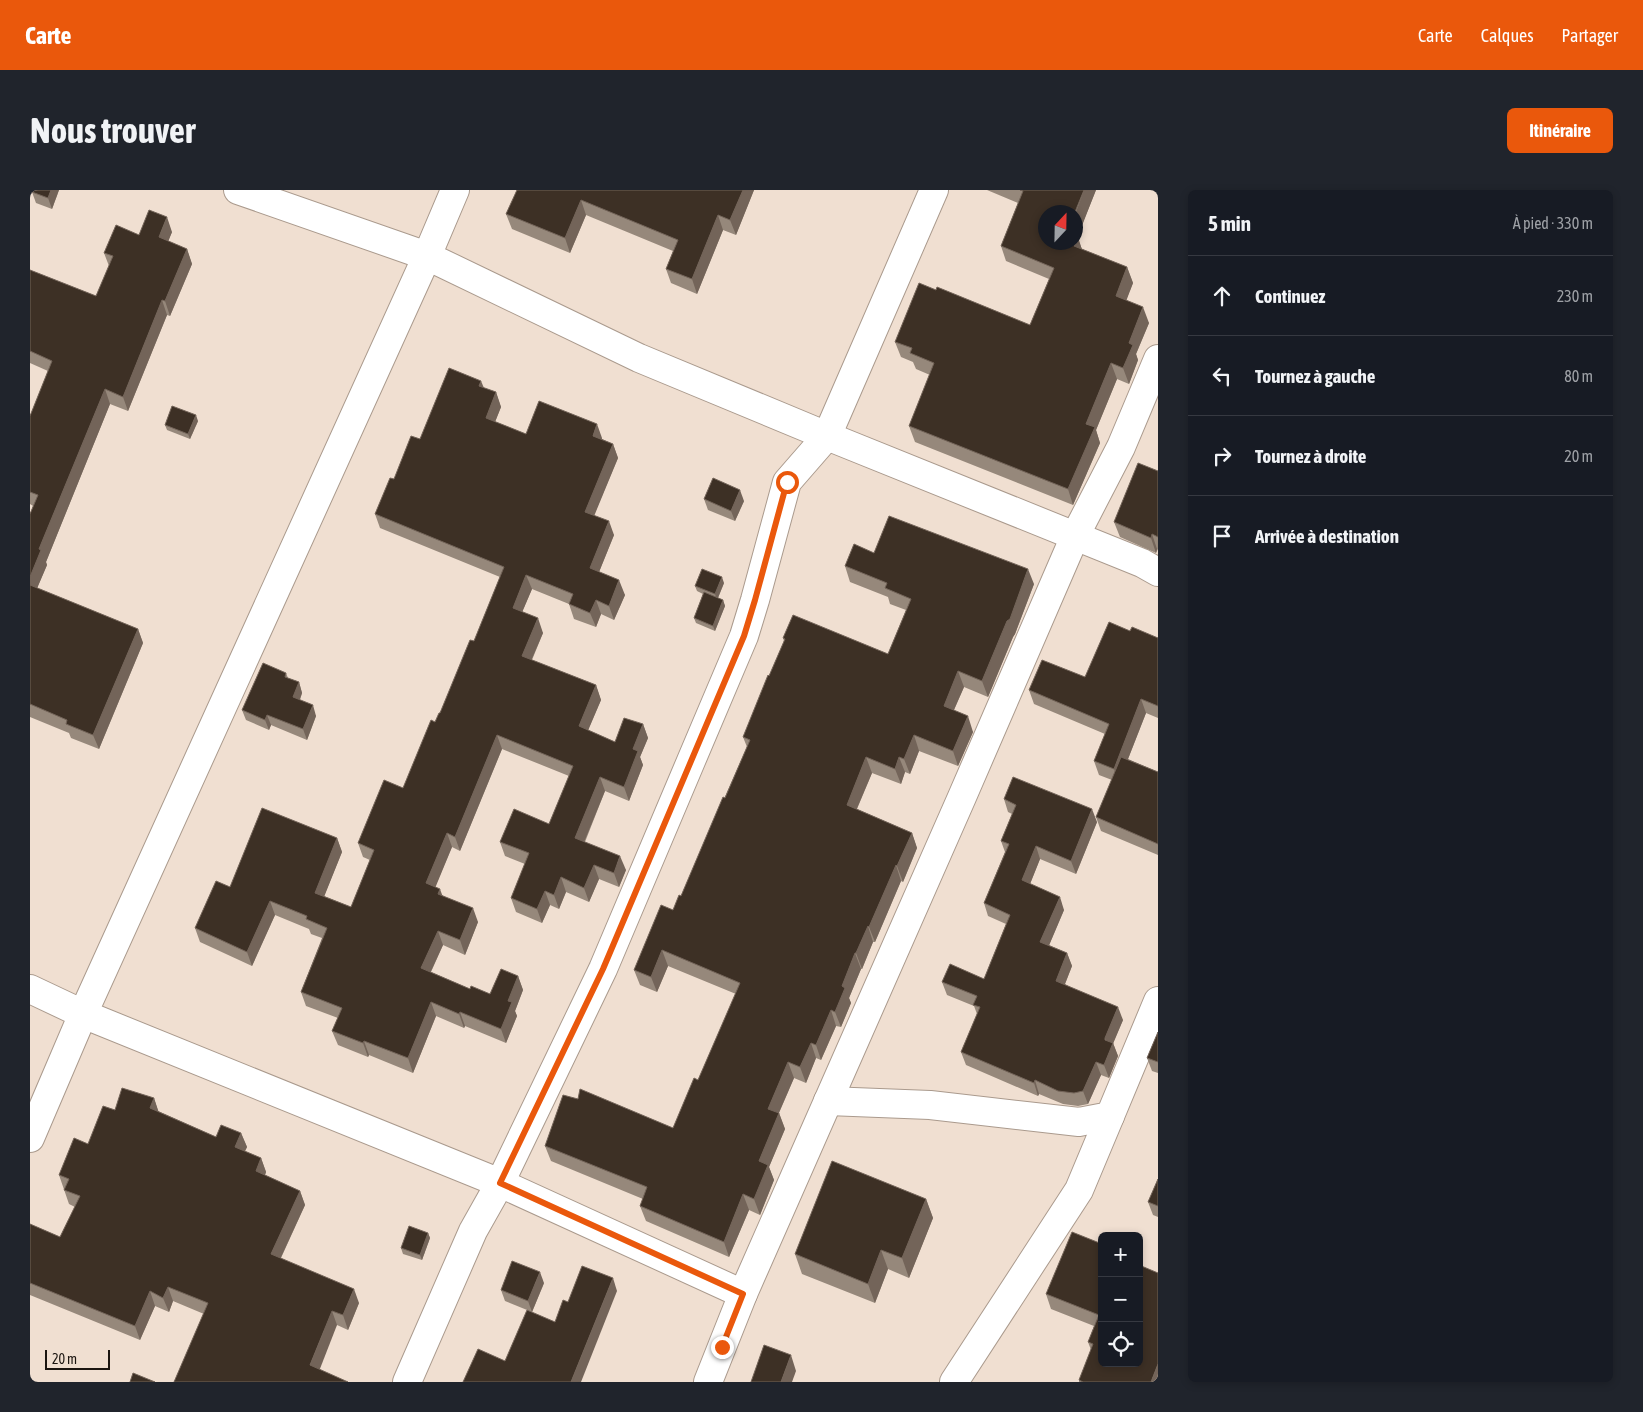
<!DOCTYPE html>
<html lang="fr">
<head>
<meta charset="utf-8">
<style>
	:root { --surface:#171b24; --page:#20242c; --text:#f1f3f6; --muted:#9ea1a6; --line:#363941; --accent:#ea580c }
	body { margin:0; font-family:"Asap Condensed",sans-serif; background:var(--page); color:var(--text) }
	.controls { position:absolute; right:15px; bottom:15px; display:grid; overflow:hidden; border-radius:8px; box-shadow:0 2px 8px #0003 }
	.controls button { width:45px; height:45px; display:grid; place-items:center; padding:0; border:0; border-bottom:1px solid var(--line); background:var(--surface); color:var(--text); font:25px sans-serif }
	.compass { position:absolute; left:1008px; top:15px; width:45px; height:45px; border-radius:50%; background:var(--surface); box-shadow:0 2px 8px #0003; rotate:22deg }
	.scale { position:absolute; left:15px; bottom:12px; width:65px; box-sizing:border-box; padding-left:5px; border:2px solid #1b1510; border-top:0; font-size:14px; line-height:18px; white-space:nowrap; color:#1b1510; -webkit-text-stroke:4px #f0dfd1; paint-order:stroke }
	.stop { position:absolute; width:15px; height:15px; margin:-11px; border:4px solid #ea580c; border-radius:50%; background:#fff }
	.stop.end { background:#ea580c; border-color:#fff; box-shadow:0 1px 5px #0008 }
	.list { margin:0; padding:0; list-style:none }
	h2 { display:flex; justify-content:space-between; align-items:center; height:65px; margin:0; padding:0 20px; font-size:21px }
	h2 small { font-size:16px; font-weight:400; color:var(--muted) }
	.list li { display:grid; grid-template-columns:32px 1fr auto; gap:15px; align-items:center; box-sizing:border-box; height:80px; padding:0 20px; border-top:1px solid var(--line) }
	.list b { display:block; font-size:19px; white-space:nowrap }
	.list em { font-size:16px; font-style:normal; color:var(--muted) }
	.icon { flex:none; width:28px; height:28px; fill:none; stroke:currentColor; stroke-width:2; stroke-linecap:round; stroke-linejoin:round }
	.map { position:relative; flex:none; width:1128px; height:1192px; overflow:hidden; border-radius:8px }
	header { display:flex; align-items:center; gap:30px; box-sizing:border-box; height:70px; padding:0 25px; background:var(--accent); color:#fff }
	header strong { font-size:24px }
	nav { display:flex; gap:28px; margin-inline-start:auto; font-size:18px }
	.intro { display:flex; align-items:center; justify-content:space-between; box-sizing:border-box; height:120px; padding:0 30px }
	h1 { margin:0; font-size:35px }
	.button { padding:12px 22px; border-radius:8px; background:var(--accent); color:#fff; font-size:18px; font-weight:700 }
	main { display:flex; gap:30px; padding:0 30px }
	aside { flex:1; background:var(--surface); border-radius:8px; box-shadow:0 2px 8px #0003 }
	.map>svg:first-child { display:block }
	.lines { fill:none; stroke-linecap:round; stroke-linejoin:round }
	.minor-casing { stroke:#aa9a8d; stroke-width:30 }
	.minor { stroke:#fff; stroke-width:28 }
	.wall { fill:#96887b }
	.shaded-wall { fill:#736459 }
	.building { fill:#3d3025; stroke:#736459 }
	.route { stroke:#ea580c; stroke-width:6 }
</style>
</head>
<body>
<header>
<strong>Carte</strong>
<nav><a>Carte</a><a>Calques</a><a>Partager</a></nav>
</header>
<div class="intro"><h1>Nous trouver</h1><a class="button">Itinéraire</a></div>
<main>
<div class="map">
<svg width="1128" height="1192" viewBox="0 0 1128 1192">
	<rect width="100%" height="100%" fill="#f0dfd1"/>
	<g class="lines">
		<g class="minor-casing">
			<g id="minor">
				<polyline points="208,0 397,66 609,168 797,246 1112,373 1128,382"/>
				<polyline points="0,799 53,824 470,993 713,1104"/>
				<polyline points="798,911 900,915 1049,932 1080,926 1128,811"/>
				<polyline points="0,948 53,824 397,66 425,0"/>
				<polyline points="377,1192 443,1041 470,993 573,779 661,571 714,446 725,410 757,292 797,246 904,0"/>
				<polyline points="678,1192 713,1104 932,607 1045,346 1091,257 1128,169"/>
				<polyline points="924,1192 1049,1000 1080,926"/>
			</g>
		</g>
		<use href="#minor" class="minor"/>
	</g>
	<g class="wall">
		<polygon points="29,0 22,19 6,13 2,2"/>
		<polygon points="487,0 724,0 706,45 693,40 667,104 641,93 636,79 643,61 556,25 540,63 482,39 476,24"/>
		<polygon points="957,0 1066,0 1047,47 1052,59 1097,77 1103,93 1096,110 1119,133 1106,164 1108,170 1099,194 1087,189 1066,240 1070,253 1043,315 885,252 879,236 900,185 886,179 883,172 871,167 865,152 1000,135 1019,89 976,71 971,56 988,13"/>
		<polygon points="142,42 138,51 157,59 162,74 140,126 137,125 98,221 80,214 16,372 17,375 7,398 108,439 113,453 69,559 41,548 39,543 0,527 0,324 3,316 0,314 0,226 18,181 0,173 0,80 66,106 79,76 74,63 109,45"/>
		<polygon points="454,198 466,202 471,217 465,232 496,244 572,248 572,249 583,254 588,268 564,325 584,345 569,382 595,405 584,430 571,424 566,437 544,429 539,414 502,399 492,422 513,443 502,470 566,495 571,510 558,540 585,552 613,534 618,548 610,567 613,575 599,611 575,601 555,652 596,680 589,697 569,689 559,712 536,702 529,719 520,715 512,733 486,722 481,708 495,674 475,666 470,652 519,634 539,586 472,559 430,661 422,657 405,697 412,705 448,732 435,765 413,755 401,782 440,799 460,804 488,786 493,800 485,821 487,826 476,853 435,836 434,838 406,826 383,883 339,865 338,867 308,855 302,841 308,828 276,816 271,802 292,748 281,744 279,739 245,725 222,776 170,752 165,738 200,697 307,648 312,662 294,706 321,717 340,670 333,667 328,653 373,598 410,523 444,451 470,387 350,338 345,324 364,289 390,249"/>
		<polygon points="168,231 160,249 137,240 135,235"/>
		<polygon points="1128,281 1128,359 1126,363 1090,347 1084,332"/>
		<polygon points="674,309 714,311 705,331 678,320"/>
		<polygon points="844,363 1004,394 985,444 983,447 958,507 934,497 924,520 943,542 928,576 889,561 880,584 875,582 871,594 842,583 827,619 882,643 887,658 873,692 871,691 845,752 843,752 832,779 831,779 819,808 821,813 811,837 806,836 791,870 786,868 776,893 764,888 749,923 755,939 739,977 744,990 730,1025 719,1020 699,1067 616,1031 610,1016 613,1009 521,971 515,956 643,938 668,890 706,804 638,776 627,802 610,795 604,780 643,720 651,706 717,557 713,547 754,451 753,448 858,464 876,420 860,414 858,407 820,392 815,376"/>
		<polygon points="694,393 688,408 693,410 695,416 685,441 666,433 664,428 673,404 667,401 665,396"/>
		<polygon points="1100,441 1128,448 1128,528 1116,523 1098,569 1128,582 1128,665 1071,641 1066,627 1082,590 1069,585 1064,571 1075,544 1004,514 999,500 1055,487"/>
		<polygon points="256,483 258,488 269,492 272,503 270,510 286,526 277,550 241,535 239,540 216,530 212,520"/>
		<polygon points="974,609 1067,632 1046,684 1010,669 1000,694 1034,720 1019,755 1037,763 1042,776 1035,794 1093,830 1083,853 1088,866 1079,888 1071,885 1058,914 1048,916 1033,914 1009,904 1008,906 936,875 931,862 947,824 944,816 917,805 912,792 954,789 976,734 958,726 954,713 975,662 971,651 982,624 978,622"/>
		<polygon points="1128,842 1128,883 1122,881 1117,868"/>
		<polygon points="124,908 128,921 186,947 211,943 217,957 215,961 231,968 236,982 235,985 270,1001 275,1015 251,1068 329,1113 318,1140 307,1135 144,1192 174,1124 143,1111 139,1122 125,1116 110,1150 0,1105 0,1034 30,1047 45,1017 39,1014 29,985 58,954 85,920"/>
		<polygon points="1128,989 1128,1027 1123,1025 1118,1012"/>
		<polygon points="896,1009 903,1028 879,1088 858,1079 845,1113 772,1084 765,1064"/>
		<polygon points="398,1043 400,1048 392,1070 373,1064 371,1058"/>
		<polygon points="1072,1054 1072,1173 1128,1192 1049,1192 1049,1190 1061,1160 1058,1152 1064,1136 1021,1119 1016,1104"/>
		<polygon points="514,1093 502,1122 475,1111 471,1100"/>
	</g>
	<g class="shaded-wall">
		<polygon points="21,0 29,0 22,19 18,8"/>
		<polygon points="713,0 724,0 706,45 700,30"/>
		<polygon points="1054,0 1066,0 1046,51 1048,47 1053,63 1044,56 1046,52 1046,22"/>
		<polygon points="551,10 556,25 540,63 535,48"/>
		<polygon points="688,25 693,40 667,104 662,89"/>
		<polygon points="137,27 142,42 134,62 129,47"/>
		<polygon points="157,59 162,74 140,126 135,111"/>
		<polygon points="1097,77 1103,93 1092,122 1086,106"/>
		<polygon points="132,110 137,125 98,221 93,207"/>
		<polygon points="1113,117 1119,133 1106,164 1108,170 1099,194 1093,178 1099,153"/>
		<polygon points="1081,173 1087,189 1066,240 1070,253 1043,315 1038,299 1056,234"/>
		<polygon points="451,191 457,205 449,196"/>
		<polygon points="75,199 80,214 16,372 17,375 3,408 0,401 0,387 9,359"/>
		<polygon points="466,202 471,217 461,242 456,228"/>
		<polygon points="166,225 168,231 160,249 158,244"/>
		<polygon points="567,234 572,248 568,260 563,246"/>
		<polygon points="583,254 588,268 560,336 555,322"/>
		<polygon points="710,300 714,311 705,331 701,321"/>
		<polygon points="579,331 584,345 565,392 560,378"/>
		<polygon points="1122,344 1127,359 1126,363 1121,348"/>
		<polygon points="998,379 1004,394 985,444 983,447 958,507 952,491"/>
		<polygon points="496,385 502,399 488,432 483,418"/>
		<polygon points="692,387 694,393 687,410 685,404"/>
		<polygon points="589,390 595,405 584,430 579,416"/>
		<polygon points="566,410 571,424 566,437 560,423"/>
		<polygon points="693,410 695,416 685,441 683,436"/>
		<polygon points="508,428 513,443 497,480 492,466"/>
		<polygon points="108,439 113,453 69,559 63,545"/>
		<polygon points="928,481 934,497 919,531 914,516"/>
		<polygon points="269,492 272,503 267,517 263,507"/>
		<polygon points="566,495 571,510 554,550 549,536"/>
		<polygon points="1111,509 1116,523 1089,592 1084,579"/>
		<polygon points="283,515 286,526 277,550 273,539"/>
		<polygon points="237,525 241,535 239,540 235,530"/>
		<polygon points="938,526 943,542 928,576 923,561"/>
		<polygon points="613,534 618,548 610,567 613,575 599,611 594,597 603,559"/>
		<polygon points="467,545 472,559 430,661 425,647"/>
		<polygon points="884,545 889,561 880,584 874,569"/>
		<polygon points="836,567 842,583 822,630 817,615"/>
		<polygon points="869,567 875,582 871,594 865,579"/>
		<polygon points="570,587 575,601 550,662 545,648"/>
		<polygon points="1062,619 1067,632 1046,684 1041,671"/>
		<polygon points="417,643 422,657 401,708 396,693"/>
		<polygon points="882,643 887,658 873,692 867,676"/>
		<polygon points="307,648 312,662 290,717 285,703"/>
		<polygon points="1006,656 1010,669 996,704 992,690"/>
		<polygon points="590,666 596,680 589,697 584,683"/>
		<polygon points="564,675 569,689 559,712 554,698"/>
		<polygon points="866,675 871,691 845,752 839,737"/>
		<polygon points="531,687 536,702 529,719 524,705"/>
		<polygon points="410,699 415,713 408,704"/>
		<polygon points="515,701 520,715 512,733 507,719"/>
		<polygon points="1030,707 1034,720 1015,765 1010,752"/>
		<polygon points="240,711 245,725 222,776 217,762"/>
		<polygon points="443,718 448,732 435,765 430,750"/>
		<polygon points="838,736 843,752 832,779 826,763"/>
		<polygon points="408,741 413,755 396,792 391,778"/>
		<polygon points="632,760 638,776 627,802 621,787"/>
		<polygon points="825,763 831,779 819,808 821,813 811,837 805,822 812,796"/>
		<polygon points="1037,763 1042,776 1031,804 1026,791"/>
		<polygon points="488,786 493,800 485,821 487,826 476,853 471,839 478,811"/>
		<polygon points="401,812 406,826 383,883 378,868"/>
		<polygon points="1088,817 1093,830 1080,861 1075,848"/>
		<polygon points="801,820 806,836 791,870 786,855"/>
		<polygon points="430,822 435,836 434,838 429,824"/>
		<polygon points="334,851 339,865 338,867 333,853"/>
		<polygon points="781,853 786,868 776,893 770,877"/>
		<polygon points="1083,853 1088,866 1079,888 1074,875"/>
		<polygon points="758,872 764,888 744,934 738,919"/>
		<polygon points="1066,872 1071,885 1058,914 1053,901"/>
		<polygon points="1005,890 1009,904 1008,906 1004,893"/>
		<polygon points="124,908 129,923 120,918"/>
		<polygon points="749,923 755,939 739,977 744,990 730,1025 724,1009 729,971"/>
		<polygon points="211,943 217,957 210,971 205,957"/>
		<polygon points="231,968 236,982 231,995 226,981"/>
		<polygon points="270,1001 275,1015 246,1078 241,1064"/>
		<polygon points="713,1004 719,1020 699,1067 694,1052"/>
		<polygon points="896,1009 903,1028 879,1088 872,1068"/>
		<polygon points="398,1043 400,1048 392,1070 390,1065"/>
		<polygon points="851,1060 858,1079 845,1113 838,1094"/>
		<polygon points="510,1082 514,1093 502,1122 498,1111"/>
		<polygon points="583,1088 587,1101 551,1192 541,1192"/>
		<polygon points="138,1097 143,1111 139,1122 133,1108"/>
		<polygon points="324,1099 329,1113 318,1140 313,1125"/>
		<polygon points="120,1101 125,1116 110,1150 105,1136"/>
		<polygon points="302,1121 307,1135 286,1189 280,1175"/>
		<polygon points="761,1165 766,1181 762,1192 751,1192"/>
		<polygon points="1128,1174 1128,1192 1121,1192"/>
	</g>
	<g class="building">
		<polygon points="3,0 21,0 18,8 2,2"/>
		<polygon points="487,0 713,0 700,30 688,25 662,89 636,79 648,50 551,10 535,48 476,24"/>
		<polygon points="990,0 1054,0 1045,22 1016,22 1016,52 1045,52 1044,56 1097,77 1086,106 1113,117 1099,153 1103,155 1093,178 1081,173 1056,234 1065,237 1038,299 879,236 904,173 880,163 882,158 865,152 889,93 906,100 907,97 1000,135 1024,78 971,56 993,1"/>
		<polygon points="119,20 137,27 129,47 157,59 135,111 132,110 93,207 75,199 9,359 11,360 0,387 0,324 8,305 0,302 0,226 22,171 0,161 0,80 66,106 83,66 74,63 86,35 109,45"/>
		<polygon points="419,178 451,191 449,196 466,202 456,228 496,244 509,211 567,234 563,246 583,254 555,322 579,331 560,378 589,390 579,416 566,410 560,423 539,414 543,404 496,385 483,418 508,428 492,466 566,495 549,536 585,552 594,528 613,534 603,559 608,561 594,597 570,587 545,648 590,666 584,683 564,675 554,698 531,687 524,705 515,701 507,719 481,708 499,663 470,652 484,619 519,634 543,576 467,545 425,647 417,643 396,693 410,699 408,704 443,718 430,750 408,741 391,778 440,799 441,796 460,804 471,779 488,786 478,811 482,812 471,839 430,822 429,824 401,812 378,868 334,851 333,853 302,841 312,818 271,802 297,738 276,729 277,726 240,711 217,762 165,738 186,691 200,697 232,618 307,648 285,703 321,717 344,660 328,653 354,590 373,598 401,530 405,532 409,523 410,523 440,450 444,451 474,377 345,324 360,288 364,289 381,246 390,249"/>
		<polygon points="142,216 166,225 158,244 135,235"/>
		<polygon points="1108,273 1128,281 1128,347 1122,344 1121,348 1084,332"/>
		<polygon points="683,288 710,300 701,321 674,309"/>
		<polygon points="859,326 998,379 980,429 977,431 952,491 928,481 914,516 938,526 923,561 884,545 874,569 869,567 865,579 836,567 817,615 882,643 867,676 866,675 839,737 838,736 826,763 825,763 812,796 815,798 805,822 801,820 786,855 781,853 770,877 758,872 738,919 749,923 729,971 738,975 724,1009 713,1004 694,1052 610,1016 617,997 515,956 533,905 548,909 550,899 643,938 664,888 668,890 710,793 632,760 621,787 604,780 631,715 643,720 649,705 651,706 693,607 695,608 720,550 713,547 738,485 739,486 755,449 753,448 763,425 858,464 881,409 855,398 857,393 815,376 824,354 844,363"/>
		<polygon points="672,379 692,387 685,404 665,396"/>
		<polygon points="0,395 108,439 63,545 36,534 37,530 0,514"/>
		<polygon points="674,402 693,410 683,436 664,428"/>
		<polygon points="1079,432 1100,441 1102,437 1128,448 1128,516 1111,509 1084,579 1064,571 1079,534 999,500 1012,470 1055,487"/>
		<polygon points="233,473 256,483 255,487 269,492 263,507 283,515 273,539 237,525 235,530 212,520"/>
		<polygon points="1091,567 1128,582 1128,654 1066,627"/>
		<polygon points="983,587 1062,619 1041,671 1006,656 992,690 1030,707 1010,752 1037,763 1026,791 1088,817 1075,848 1075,850 1083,853 1074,875 1066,872 1053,901 1044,903 1028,901 1005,890 1004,893 931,862 950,817 943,815 947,806 912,792 920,774 954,789 980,725 954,713 979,654 971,651 986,615 974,609"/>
		<polygon points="1128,842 1128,872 1117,868"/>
		<polygon points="92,898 124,908 120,918 186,947 191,935 211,943 205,957 231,968 226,981 270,1001 241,1064 324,1099 313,1125 302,1121 280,1175 318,1192 144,1192 178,1113 138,1097 133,1108 120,1101 105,1136 0,1093 0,1034 30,1047 50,1006 34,1000 39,989 29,985 44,948 58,954 73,916 85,920"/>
		<polygon points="802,971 896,1009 872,1068 851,1060 838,1094 765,1064"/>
		<polygon points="1128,989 1128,1016 1118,1012"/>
		<polygon points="379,1036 398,1043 390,1065 371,1058"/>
		<polygon points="1042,1042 1072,1054 1070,1058 1072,1059 1072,1173 1109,1173 1109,1075 1128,1083 1128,1174 1121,1192 1053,1192 1049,1190 1063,1154 1058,1152 1069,1125 1016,1104"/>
		<polygon points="482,1071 510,1082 498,1111 471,1100"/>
		<polygon points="552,1076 583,1088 541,1192 433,1192 448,1159 475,1171 497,1120 525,1132 533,1110 538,1112"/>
		<polygon points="734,1155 761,1165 751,1192 721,1192"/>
		<polygon points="103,1183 125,1192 100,1192"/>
	</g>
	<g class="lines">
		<polyline class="route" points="692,1157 713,1104 470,993 573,779 714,446 725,410 757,292"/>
	</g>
</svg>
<div class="controls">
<button>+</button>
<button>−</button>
<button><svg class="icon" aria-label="locate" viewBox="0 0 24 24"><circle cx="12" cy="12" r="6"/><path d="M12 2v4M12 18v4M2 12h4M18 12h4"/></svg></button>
</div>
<svg class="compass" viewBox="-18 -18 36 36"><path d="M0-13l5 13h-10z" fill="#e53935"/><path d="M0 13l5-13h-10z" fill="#9ea1a6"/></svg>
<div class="scale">20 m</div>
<div class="stop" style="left:757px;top:292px"></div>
<div class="stop end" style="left:692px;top:1157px"></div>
</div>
<aside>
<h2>5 min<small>À pied · 330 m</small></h2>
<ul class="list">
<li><svg class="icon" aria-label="ahead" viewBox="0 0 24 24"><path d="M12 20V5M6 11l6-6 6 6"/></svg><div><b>Continuez</b></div><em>230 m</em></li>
<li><svg class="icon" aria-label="left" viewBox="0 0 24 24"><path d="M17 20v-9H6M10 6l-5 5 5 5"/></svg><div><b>Tournez à gauche</b></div><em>80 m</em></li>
<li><svg class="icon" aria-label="right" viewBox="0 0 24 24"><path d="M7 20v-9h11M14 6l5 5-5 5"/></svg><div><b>Tournez à droite</b></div><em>20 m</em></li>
<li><svg class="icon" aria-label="arrive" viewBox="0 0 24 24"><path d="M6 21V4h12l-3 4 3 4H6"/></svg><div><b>Arrivée à destination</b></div></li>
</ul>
</aside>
</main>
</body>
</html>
